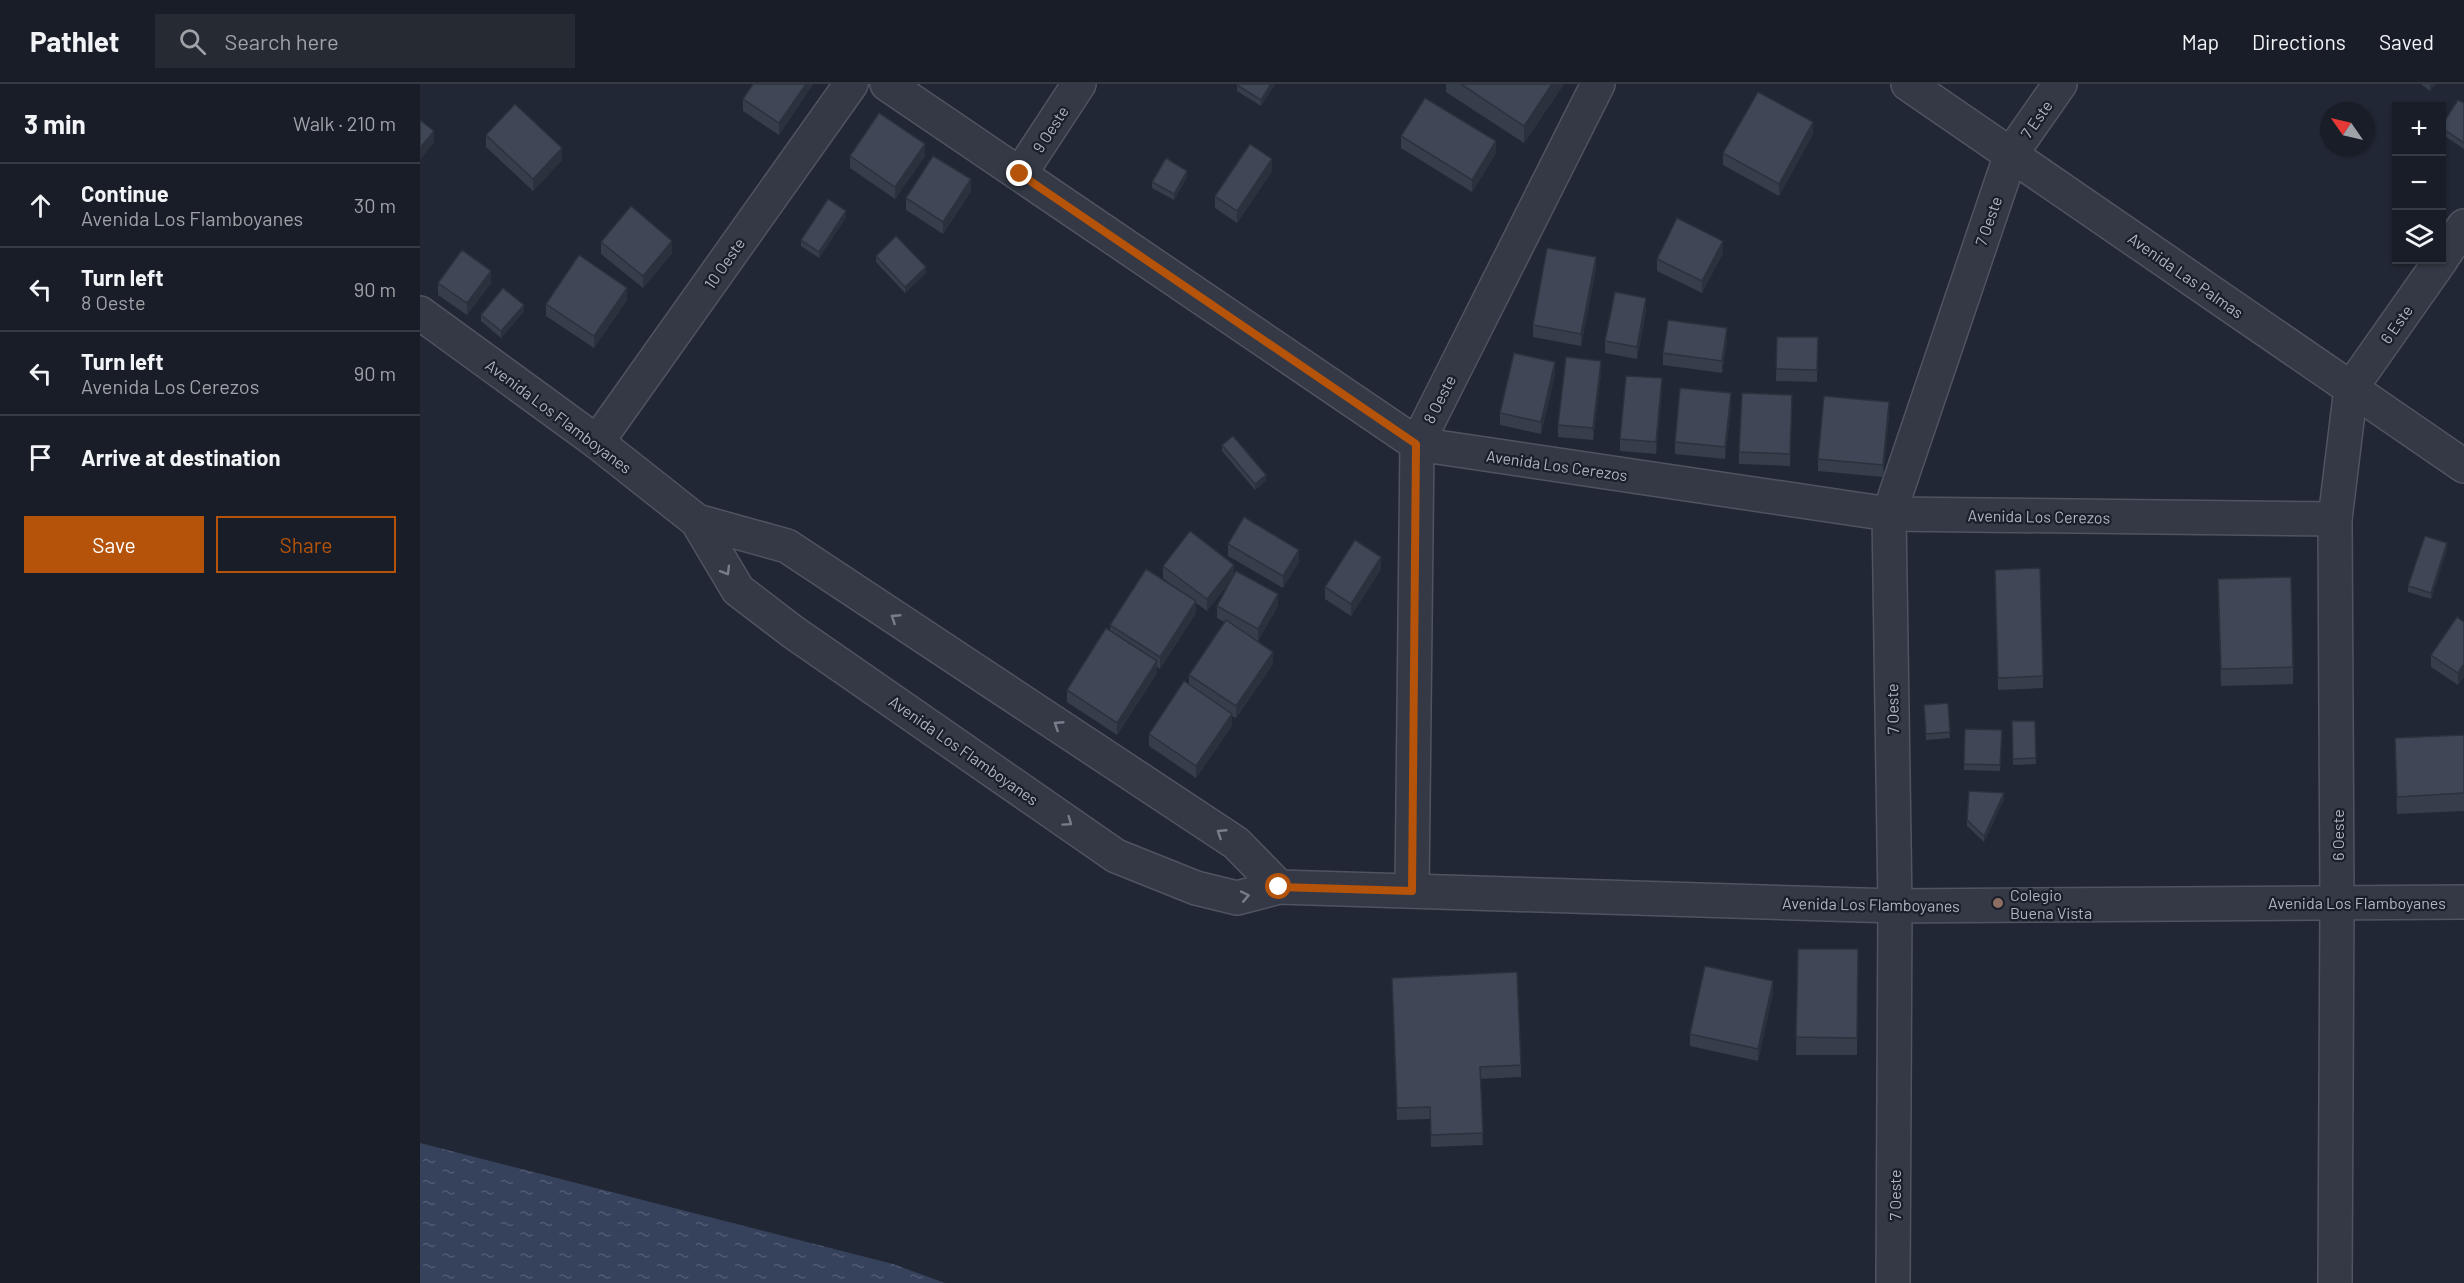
<!DOCTYPE html>
<html lang="en">
<head>
<meta charset="utf-8">
<style>
	:root { --surface:#191d27; --page:#262a33; --text:#f1f3f6; --muted:#9fa2a7; --line:#373b44; --accent:#b45309 }
	body { margin:0; font-family:Barlow,sans-serif; background:var(--page); color:var(--text) }
	.controls { position:absolute; right:18px; top:18px; display:grid; overflow:hidden; border-radius:0px; box-shadow:0 2px 4px #0004 }
	.controls button { width:54px; height:54px; display:grid; place-items:center; padding:0; border:0; border-bottom:2px solid var(--line); background:var(--surface); color:var(--text); font:30px sans-serif }
	.compass { position:absolute; left:1900px; top:18px; width:54px; height:54px; border-radius:50%; background:var(--surface); box-shadow:0 2px 4px #0004; rotate:304deg }
	.stop { position:absolute; width:18px; height:18px; margin:-14px; border:4px solid #b45309; border-radius:50%; background:#fff }
	.stop.end { background:#b45309; border-color:#fff; box-shadow:0 2px 6px #0008 }
	.list { margin:0; padding:0; list-style:none }
	h2 { display:flex; justify-content:space-between; align-items:center; height:78px; margin:0; padding:0 24px; font-size:26px }
	h2 small { font-size:20px; font-weight:400; color:var(--muted) }
	.list li { display:grid; grid-template-columns:39px 1fr auto; gap:18px; align-items:center; box-sizing:border-box; height:84px; padding:0 24px; border-top:2px solid var(--line) }
	.list b { display:block; font-size:22px; white-space:nowrap }
	.list p { margin:0; font-size:20px; white-space:nowrap; color:var(--muted) }
	.list em { font-size:20px; font-style:normal; color:var(--muted) }
	.actions { display:flex; gap:12px; padding:18px 24px }
	.actions a { flex:1; padding:14px 0; border:2px solid var(--accent); border-radius:0px; text-align:center; font-size:21px; color:var(--accent) }
	.actions .main { background:var(--accent); color:#fff }
	.icon { flex:none; width:33px; height:33px; fill:none; stroke:currentColor; stroke-width:2; stroke-linecap:round; stroke-linejoin:round }
	.map { position:relative; flex:none; width:2044px; height:1199px; overflow:hidden }
	header { display:flex; align-items:center; gap:36px; box-sizing:border-box; height:84px; padding:0 30px; background:var(--surface); border-bottom:2px solid var(--line) }
	header strong { font-size:28px }
	nav { display:flex; gap:33px; margin-inline-start:auto; font-size:21px }
	.search { width:420px; height:54px; background:var(--page); display:flex; align-items:center; gap:15px; box-sizing:border-box; padding:0 21px; border-radius:0px; color:var(--muted); font-size:22px }
	main { display:flex }
	aside { flex:1; background:var(--surface) }
	.map>svg:first-child { display:block }
	.water { fill:url(#water-ripples) }
	.lines { fill:none; stroke-linecap:round; stroke-linejoin:round }
	.minor-casing { stroke:#4f5460; stroke-width:36 }
	.minor { stroke:#343945; stroke-width:33 }
	.wall { fill:#363d4b }
	.shaded-wall { fill:#2c323d }
	.building { fill:#3f4757; stroke:#2c323d; stroke-width:1.5 }
	.oneway { stroke:#777d8a }
	.route { stroke:#b45309; stroke-width:8 }
	.education-dot { fill:#8d6e63; stroke:#1a1f2a; stroke-width:2 }
	.labels { text-anchor:middle; dominant-baseline:central; stroke-width:4.5; stroke-linejoin:round; paint-order:stroke }
	.street-label { font-size:16px; fill:#aeb4c2; stroke:#1a1f2a }
	.poi-label { font-size:16px; fill:#aeb4c2; stroke:#1a1f2a; text-anchor:start }
</style>
</head>
<body>
<header>
<strong>Pathlet</strong>
<div class="search"><svg class="icon" aria-label="search" viewBox="0 0 24 24"><circle cx="10" cy="10" r="6"/><path d="M15 15l6 6"/></svg>Search here</div>
<nav><a>Map</a><a>Directions</a><a>Saved</a></nav>
</header>
<main>
<aside>
<h2>3 min<small>Walk · 210 m</small></h2>
<ul class="list">
<li><svg class="icon" aria-label="ahead" viewBox="0 0 24 24"><path d="M12 20V5M6 11l6-6 6 6"/></svg><div><b>Continue</b><p>Avenida Los Flamboyanes</p></div><em>30 m</em></li>
<li><svg class="icon" aria-label="left" viewBox="0 0 24 24"><path d="M17 20v-9H6M10 6l-5 5 5 5"/></svg><div><b>Turn left</b><p>8 Oeste</p></div><em>90 m</em></li>
<li><svg class="icon" aria-label="left" viewBox="0 0 24 24"><path d="M17 20v-9H6M10 6l-5 5 5 5"/></svg><div><b>Turn left</b><p>Avenida Los Cerezos</p></div><em>90 m</em></li>
<li><svg class="icon" aria-label="arrive" viewBox="0 0 24 24"><path d="M6 21V4h12l-3 4 3 4H6"/></svg><div><b>Arrive at destination</b></div></li>
</ul>
<div class="actions"><a class="main">Save</a><a>Share</a></div>
</aside>
<div class="map">
<svg width="2044" height="1199" viewBox="0 0 2044 1199">
	<defs>
		<pattern id="water-ripples" width="26" height="14" patternUnits="userSpaceOnUse" patternTransform="scale(1.5)"><rect width="26" height="14" fill="#36415b"/><path d="M2 4q2-2 4 0t4 0M15 11q2-2 4 0t4 0" fill="none" stroke="#515a71"/></pattern>
	</defs>
	<rect width="100%" height="100%" fill="#212734"/>
	<polygon class="water" points="0,1059 473,1180 525,1199 0,1199"/>
	<g class="lines">
		<g class="minor-casing">
			<g id="minor">
				<polyline points="467,0 997,360 1469,430 1915,435"/>
				<polyline points="1488,0 2044,382"/>
				<polyline points="600,90 659,0"/>
				<polyline points="2022,174 2044,142"/>
				<polyline points="0,229 177,358 277,437 318,506 373,548 696,772 776,804 817,814 859,803 1475,822 2044,818"/>
				<polyline points="177,358 431,0"/>
				<polyline points="277,437 367,462 816,759 859,803"/>
				<polyline points="992,807 997,360 1178,0"/>
				<polyline points="1473,1199 1475,822 1469,430 1591,70 1640,0"/>
				<polyline points="1915,1199 1917,818 1915,435 1931,304 2021,176"/>
			</g>
		</g>
		<use href="#minor" class="minor"/>
	</g>
	<g class="wall">
		<polygon points="393,0 359,51 323,27 323,15"/>
		<polygon points="855,0 841,22 817,7 817,1"/>
		<polygon points="1026,0 1144,0 1104,59 1026,8"/>
		<polygon points="2001,0 2016,0 2010,7"/>
		<polygon points="2044,19 2044,65 2022,50 2022,41"/>
		<polygon points="1393,50 1359,112 1303,81 1303,69"/>
		<polygon points="66,51 142,76 113,107 66,63"/>
		<polygon points="981,52 1076,69 1052,108 981,64"/>
		<polygon points="430,72 505,72 475,115 430,84"/>
		<polygon points="852,87 817,139 795,124 795,112"/>
		<polygon points="767,93 754,116 732,104 732,98"/>
		<polygon points="551,107 523,150 486,126 486,114"/>
		<polygon points="426,133 399,174 381,162 381,156"/>
		<polygon points="181,158 252,169 223,204 181,170"/>
		<polygon points="1303,169 1282,209 1237,187 1237,175"/>
		<polygon points="456,172 506,189 485,209 456,178"/>
		<polygon points="1176,185 1161,262 1113,253 1113,241"/>
		<polygon points="18,199 71,199 47,231 18,211"/>
		<polygon points="207,216 174,264 126,232 126,220"/>
		<polygon points="1226,226 1217,275 1185,269 1185,257"/>
		<polygon points="104,227 81,254 61,237 61,231"/>
		<polygon points="1357,253 1398,253 1397,298 1356,297"/>
		<polygon points="1307,256 1302,289 1243,281 1243,269"/>
		<polygon points="1181,289 1173,356 1138,353 1138,341"/>
		<polygon points="1135,290 1121,350 1080,341 1080,329"/>
		<polygon points="1242,306 1236,370 1200,367 1200,355"/>
		<polygon points="1311,321 1305,375 1255,370 1255,358"/>
		<polygon points="1372,323 1370,382 1319,380 1319,368"/>
		<polygon points="1469,330 1463,393 1398,387 1398,375"/>
		<polygon points="802,361 846,397 835,406 802,367"/>
		<polygon points="808,460 879,478 863,504 808,472"/>
		<polygon points="2027,465 2011,515 1988,508 1988,502"/>
		<polygon points="743,482 814,492 858,522 838,557 853,580 816,634 812,632 812,642 776,694 729,662 729,650 769,600 769,591 804,538 797,534 797,522 812,495 787,527 776,519 776,529 740,585 737,583 737,589 697,651 647,618 647,606 690,547 690,541 759,506 743,494"/>
		<polygon points="961,485 931,532 905,515 905,503"/>
		<polygon points="1575,498 1623,592 1623,604 1578,606"/>
		<polygon points="1798,512 1873,583 1873,600 1801,602"/>
		<polygon points="2044,538 2044,592 2038,601 2011,583 2011,571"/>
		<polygon points="1528,619 1530,654 1506,656 1504,627"/>
		<polygon points="1592,637 1615,637 1616,680 1593,681"/>
		<polygon points="1545,645 1582,646 1580,687 1544,686"/>
		<polygon points="2044,651 2044,727 1977,730 1975,654"/>
		<polygon points="1584,715 1564,758 1547,742 1547,736"/>
		<polygon points="1378,865 1438,865 1437,971 1376,971"/>
		<polygon points="972,894 1101,981 1101,993 1060,995 1063,1061 1011,1063 1010,1035 977,1036"/>
		<polygon points="1353,909 1338,977 1270,962 1270,950"/>
	</g>
	<g class="shaded-wall">
		<polygon points="386,0 393,0 359,51 359,39"/>
		<polygon points="851,0 855,0 841,22 841,16"/>
		<polygon points="1132,0 1144,0 1104,59 1104,42"/>
		<polygon points="2011,0 2016,0 2010,7 2010,1"/>
		<polygon points="1393,38 1393,50 1359,112 1359,100"/>
		<polygon points="14,47 14,59 0,76 0,64"/>
		<polygon points="1076,57 1076,69 1052,108 1052,96"/>
		<polygon points="505,60 505,72 475,115 475,103"/>
		<polygon points="142,64 142,76 113,107 113,95"/>
		<polygon points="852,75 852,87 817,139 817,127"/>
		<polygon points="767,87 767,93 754,116 754,110"/>
		<polygon points="551,95 551,107 523,150 523,138"/>
		<polygon points="426,127 426,133 399,174 399,168"/>
		<polygon points="252,157 252,169 223,204 223,192"/>
		<polygon points="1303,157 1303,169 1282,209 1282,197"/>
		<polygon points="1176,173 1176,185 1161,262 1161,250"/>
		<polygon points="506,183 506,189 485,209 485,203"/>
		<polygon points="71,187 71,199 47,231 47,219"/>
		<polygon points="207,204 207,216 174,264 174,252"/>
		<polygon points="1226,214 1226,226 1217,275 1217,263"/>
		<polygon points="104,221 104,227 81,254 81,247"/>
		<polygon points="1307,244 1307,256 1302,289 1302,277"/>
		<polygon points="1181,277 1181,289 1173,356 1173,344"/>
		<polygon points="1135,278 1135,290 1121,350 1121,338"/>
		<polygon points="1242,294 1242,306 1236,370 1236,358"/>
		<polygon points="1311,309 1311,321 1305,375 1305,363"/>
		<polygon points="1469,318 1469,330 1463,393 1463,381"/>
		<polygon points="846,391 846,397 835,406 835,400"/>
		<polygon points="2027,459 2027,465 2011,515 2011,509"/>
		<polygon points="879,466 879,478 863,504 863,492"/>
		<polygon points="961,473 961,485 931,532 931,520"/>
		<polygon points="814,481 814,493 787,527 787,515"/>
		<polygon points="858,510 858,522 838,557 838,545"/>
		<polygon points="776,517 776,529 740,585 740,573"/>
		<polygon points="853,568 853,580 816,634 816,622"/>
		<polygon points="737,577 737,589 697,651 697,639"/>
		<polygon points="2044,580 2044,592 2038,601 2038,589"/>
		<polygon points="812,630 812,642 776,694 776,682"/>
		<polygon points="1584,709 1584,715 1564,758 1564,752"/>
		<polygon points="1353,897 1353,909 1338,977 1338,965"/>
	</g>
	<g class="building">
		<polygon points="333,0 386,0 359,39 323,15"/>
		<polygon points="817,0 851,0 841,16 817,1"/>
		<polygon points="1041,0 1132,0 1104,42"/>
		<polygon points="1338,8 1393,38 1359,100 1303,69"/>
		<polygon points="1005,14 1076,57 1052,96 981,52"/>
		<polygon points="2038,16 2044,19 2044,59 2022,44 2022,41"/>
		<polygon points="95,20 142,64 113,95 66,51"/>
		<polygon points="459,29 505,60 475,103 430,72"/>
		<polygon points="0,36 14,47 0,64"/>
		<polygon points="830,60 852,75 817,127 795,112"/>
		<polygon points="513,72 551,95 523,138 486,114"/>
		<polygon points="746,74 767,87 754,110 732,98"/>
		<polygon points="408,115 426,127 399,168 381,156"/>
		<polygon points="211,122 252,157 223,192 181,158"/>
		<polygon points="1257,134 1303,157 1282,197 1237,175"/>
		<polygon points="476,152 506,183 485,203 456,172"/>
		<polygon points="1127,164 1176,173 1161,250 1113,241"/>
		<polygon points="42,166 71,187 47,219 18,199"/>
		<polygon points="159,171 207,204 174,252 126,220"/>
		<polygon points="83,204 104,221 81,247 61,231"/>
		<polygon points="1195,208 1226,214 1217,263 1185,257"/>
		<polygon points="1248,236 1307,244 1302,277 1243,269"/>
		<polygon points="1357,253 1398,253 1397,286 1356,285"/>
		<polygon points="1094,269 1135,278 1121,338 1080,329"/>
		<polygon points="1146,273 1181,277 1173,344 1138,341"/>
		<polygon points="1206,292 1242,294 1236,358 1200,355"/>
		<polygon points="1260,304 1311,309 1305,363 1255,358"/>
		<polygon points="1322,309 1372,311 1370,370 1319,368"/>
		<polygon points="1404,312 1469,318 1463,381 1398,375"/>
		<polygon points="813,352 846,391 835,400 802,361"/>
		<polygon points="824,433 879,466 863,492 808,460"/>
		<polygon points="770,447 814,481 787,515 743,482"/>
		<polygon points="2005,452 2027,459 2011,509 1988,502"/>
		<polygon points="935,456 961,473 931,520 905,503"/>
		<polygon points="1620,484 1623,592 1578,594 1575,486"/>
		<polygon points="726,485 776,517 740,573 690,541"/>
		<polygon points="816,487 858,510 838,545 797,522"/>
		<polygon points="1871,493 1873,583 1801,585 1798,495"/>
		<polygon points="2037,533 2044,538 2044,580 2038,589 2011,571"/>
		<polygon points="806,536 853,568 816,622 769,591"/>
		<polygon points="686,544 737,577 697,639 647,606"/>
		<polygon points="764,597 812,630 776,682 729,650"/>
		<polygon points="1528,619 1530,648 1506,650 1504,621"/>
		<polygon points="1592,637 1615,637 1616,674 1593,675"/>
		<polygon points="1545,645 1582,646 1580,681 1544,680"/>
		<polygon points="2044,651 2044,709 1977,713 1975,654"/>
		<polygon points="1549,707 1584,709 1564,752 1547,736"/>
		<polygon points="1378,865 1438,865 1437,954 1376,953"/>
		<polygon points="1285,882 1353,897 1338,965 1270,950"/>
		<polygon points="1097,888 1101,981 1060,983 1063,1049 1011,1051 1010,1023 977,1024 972,894"/>
	</g>
	<defs><path id="oneway-chevron" d="M-2-3.5L2.5 0L-2 3.5" fill="none" stroke-width="1.6" stroke-linecap="round" stroke-linejoin="round" transform="scale(1.5)"/></defs>
	<g class="oneway">
		<use href="#oneway-chevron" transform="translate(306 487) rotate(59)"/>
		<use href="#oneway-chevron" transform="translate(475 534) rotate(-147)"/>
		<use href="#oneway-chevron" transform="translate(638 641) rotate(-147)"/>
		<use href="#oneway-chevron" transform="translate(648 738) rotate(35)"/>
		<use href="#oneway-chevron" transform="translate(801 749) rotate(-147)"/>
		<use href="#oneway-chevron" transform="translate(825 812) rotate(-12)"/>
	</g>
	<g class="lines">
		<polyline class="route" points="600,90 996,360 992,807 859,803"/>
	</g>
	<circle class="education-dot" cx="1578" cy="819" r="6"/>
	<g class="labels">
		<g class="street-label">
			<text transform="translate(1616 35) rotate(-55)">7 Este</text>
			<text transform="translate(630 45) rotate(-57)">9 Oeste</text>
			<text transform="translate(1568 137) rotate(-71)">7 Oeste</text>
			<text transform="translate(304 179) rotate(-55)">10 Oeste</text>
			<text transform="translate(1766 191) rotate(35)">Avenida Las Palmas</text>
			<text transform="translate(1976 240) rotate(-55)">6 Este</text>
			<text transform="translate(1019 315) rotate(-63)">8 Oeste</text>
			<text transform="translate(139 332) rotate(37)">Avenida Los Flamboyanes</text>
			<text transform="translate(1137 381) rotate(8)">Avenida Los Cerezos</text>
			<text transform="translate(1619 432) rotate(1)">Avenida Los Cerezos</text>
			<text transform="translate(1472 625) rotate(-91)">7 Oeste</text>
			<text transform="translate(544 666) rotate(35)">Avenida Los Flamboyanes</text>
			<text transform="translate(1917 751) rotate(-90)">6 Oeste</text>
			<text x="1937" y="818">Avenida Los Flamboyanes</text>
			<text transform="translate(1451 820) rotate(1)">Avenida Los Flamboyanes</text>
			<text transform="translate(1474 1111) rotate(-90)">7 Oeste</text>
		</g>
		<g class="poi-label">
			<text x="1590" y="810">Colegio<tspan x="1590" dy="18">Buena Vista</tspan></text>
		</g>
	</g>
</svg>
<div class="controls">
<button>+</button>
<button>−</button>
<button><svg class="icon" aria-label="layers" viewBox="0 0 24 24"><path d="M12 4l9 5-9 5-9-5zM3 14l9 5 9-5"/></svg></button>
</div>
<svg class="compass" viewBox="-18 -18 36 36"><path d="M0-13l5 13h-10z" fill="#e53935"/><path d="M0 13l5-13h-10z" fill="#9fa2a7"/></svg>
<div class="stop" style="left:859px;top:803px"></div>
<div class="stop end" style="left:600px;top:90px"></div>
</div>
</main>
</body>
</html>
